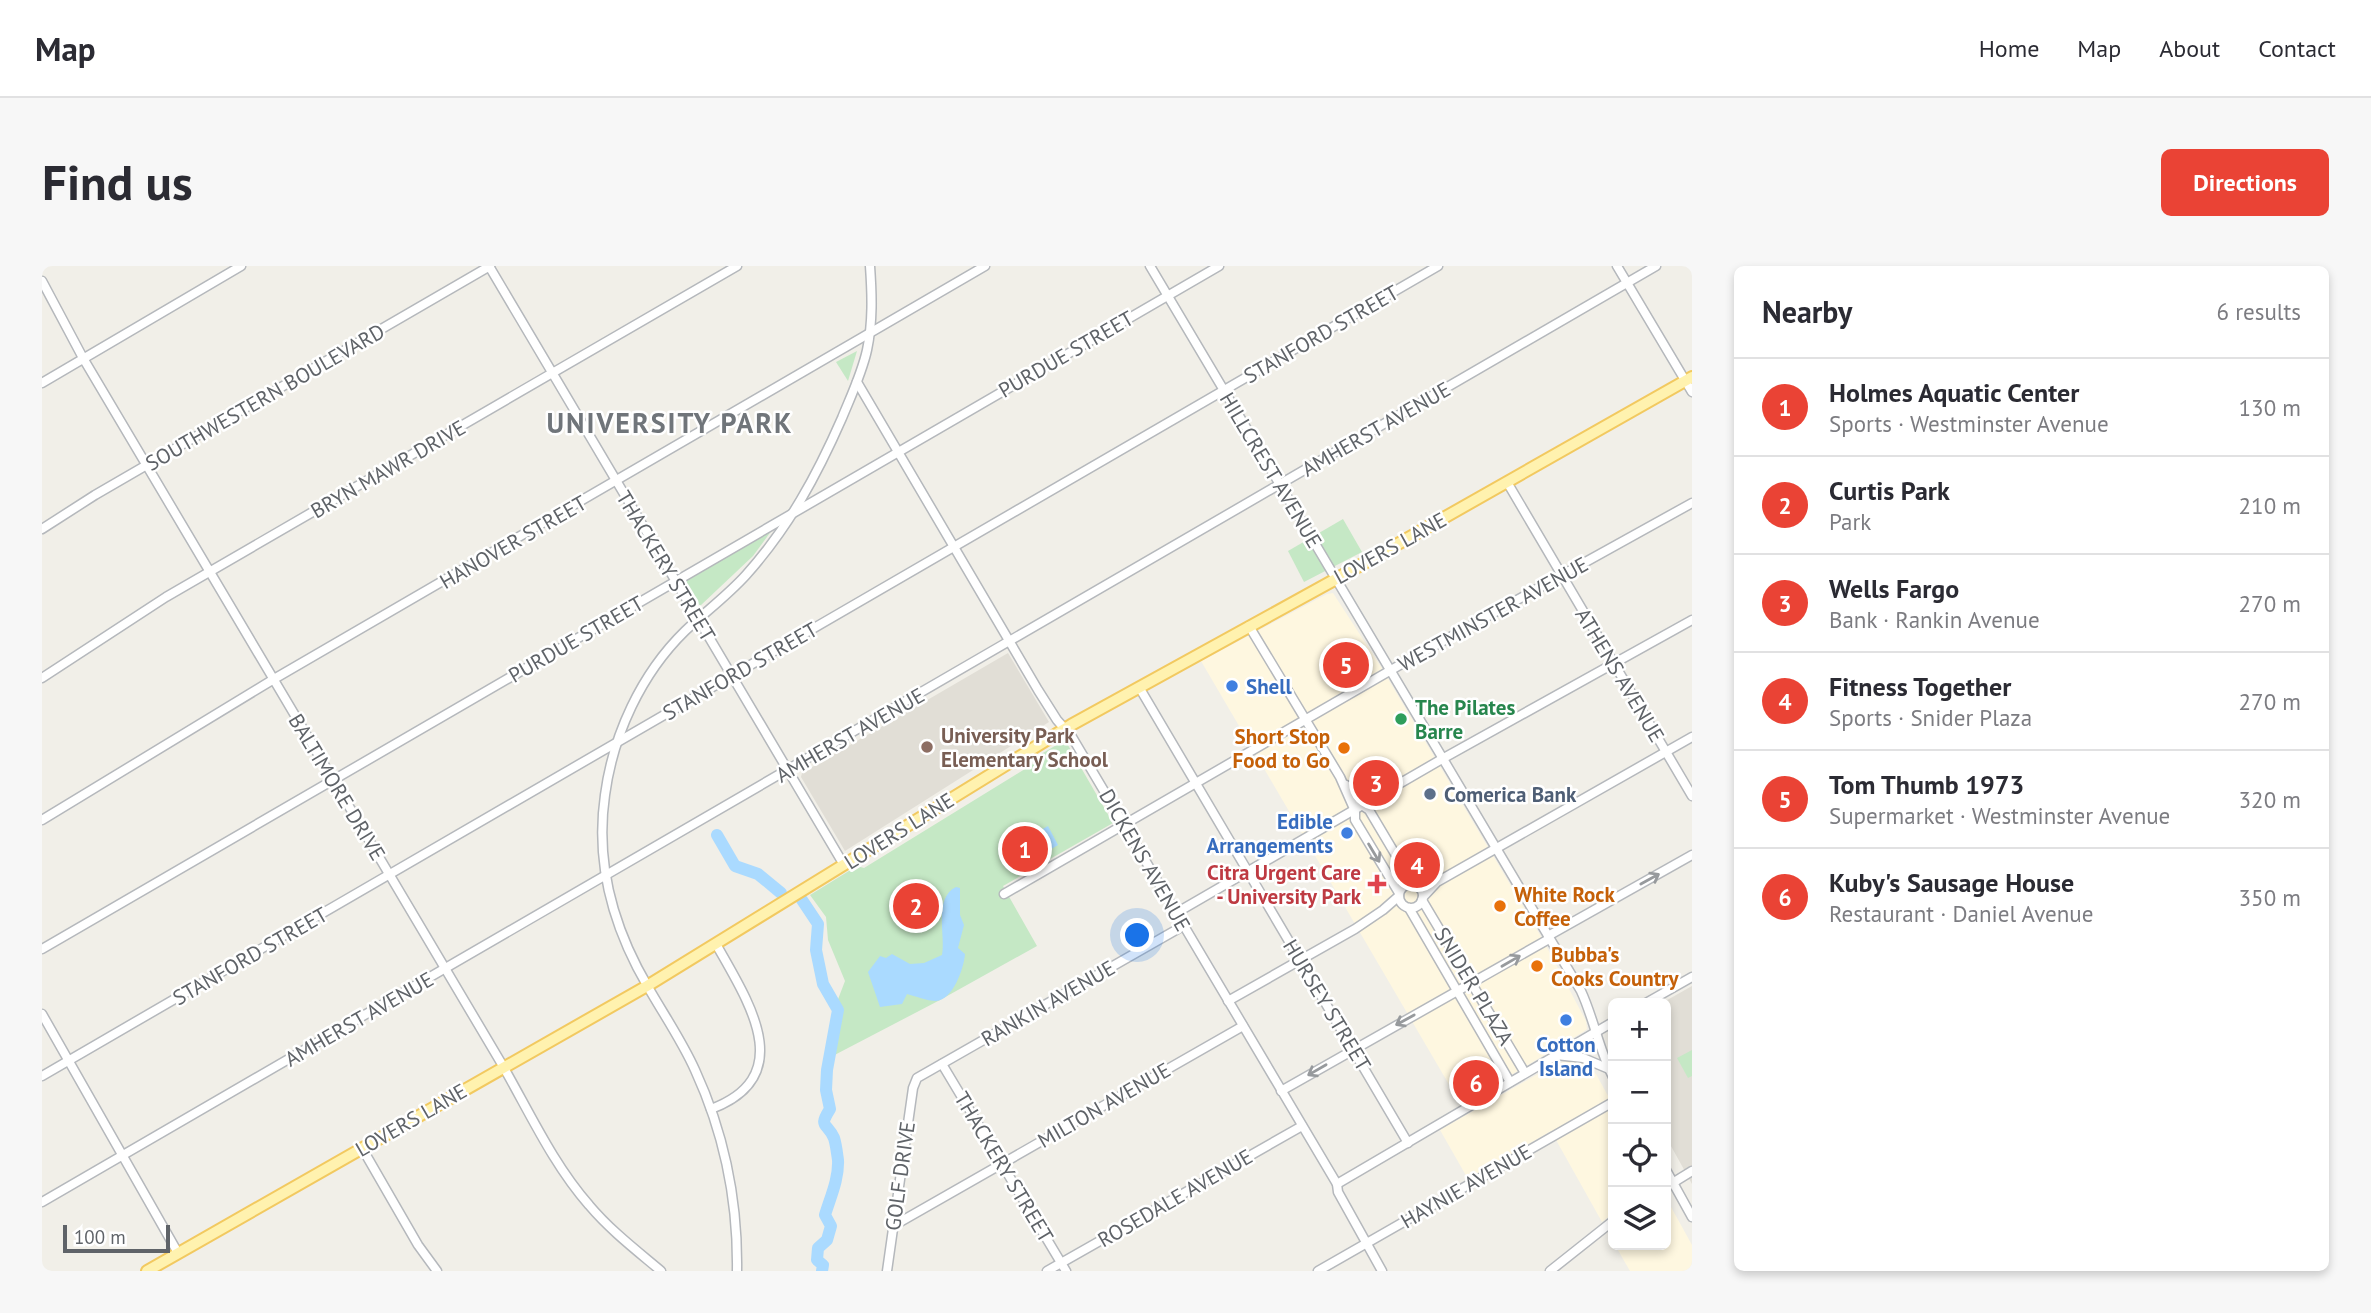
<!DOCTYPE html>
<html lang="en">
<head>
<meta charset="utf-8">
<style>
	:root { --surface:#fff; --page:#f7f7f7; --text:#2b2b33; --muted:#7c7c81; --line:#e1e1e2; --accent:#ea4335 }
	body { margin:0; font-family:"PT Sans",sans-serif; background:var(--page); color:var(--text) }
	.controls { position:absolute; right:21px; bottom:21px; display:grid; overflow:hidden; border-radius:10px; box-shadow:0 4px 10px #0003 }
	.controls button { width:63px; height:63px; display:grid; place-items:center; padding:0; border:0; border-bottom:2px solid var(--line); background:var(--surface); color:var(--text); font:35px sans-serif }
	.scale { position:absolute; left:21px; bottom:18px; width:107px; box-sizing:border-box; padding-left:7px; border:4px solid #5f6368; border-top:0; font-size:19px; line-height:24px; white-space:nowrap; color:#5f6368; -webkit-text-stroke:5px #fff; paint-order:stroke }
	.you { position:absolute; left:1096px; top:670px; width:24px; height:24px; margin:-18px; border:5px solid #fff; border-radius:50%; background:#1a73e8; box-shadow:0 0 0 10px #1a73e833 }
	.badge { display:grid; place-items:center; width:46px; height:46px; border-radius:50%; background:var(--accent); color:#fff; font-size:23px; font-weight:700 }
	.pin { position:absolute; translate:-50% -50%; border:4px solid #fff; box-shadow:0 2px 7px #0006 }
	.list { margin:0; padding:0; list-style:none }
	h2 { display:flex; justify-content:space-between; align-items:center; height:91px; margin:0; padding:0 28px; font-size:30px }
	h2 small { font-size:23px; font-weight:400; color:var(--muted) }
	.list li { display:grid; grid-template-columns:46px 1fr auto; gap:21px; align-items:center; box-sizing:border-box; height:98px; padding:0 28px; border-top:2px solid var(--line) }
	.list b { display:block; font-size:26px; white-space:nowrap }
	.list p { margin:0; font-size:23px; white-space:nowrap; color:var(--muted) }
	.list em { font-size:23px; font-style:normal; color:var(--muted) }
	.icon { flex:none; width:38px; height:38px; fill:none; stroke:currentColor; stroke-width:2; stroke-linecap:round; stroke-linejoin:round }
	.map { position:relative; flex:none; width:1650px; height:1005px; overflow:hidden; border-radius:10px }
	header { display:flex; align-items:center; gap:42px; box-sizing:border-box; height:98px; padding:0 35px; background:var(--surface); border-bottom:2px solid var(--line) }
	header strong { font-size:33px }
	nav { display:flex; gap:38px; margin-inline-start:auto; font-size:24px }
	.intro { display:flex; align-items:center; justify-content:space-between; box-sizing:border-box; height:168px; padding:0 42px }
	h1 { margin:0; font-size:49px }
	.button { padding:18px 32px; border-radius:10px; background:var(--accent); color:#fff; font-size:24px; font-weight:700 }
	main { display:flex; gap:42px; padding:0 42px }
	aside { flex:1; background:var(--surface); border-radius:10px; box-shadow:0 4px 10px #0003 }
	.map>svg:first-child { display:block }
	.commercial { fill:#fef7e0 }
	.education { fill:#e1ded6 }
	.green { fill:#c5e8c5 }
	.water { fill:#aadaff }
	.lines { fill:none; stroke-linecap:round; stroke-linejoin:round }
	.river { stroke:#aadaff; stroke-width:12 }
	.minor-casing { stroke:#b5b8bc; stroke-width:11 }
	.major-casing { stroke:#f2c960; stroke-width:14 }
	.minor { stroke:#fff; stroke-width:8 }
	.major { stroke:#fff2af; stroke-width:10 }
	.oneway { stroke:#979a9d }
	.shop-dot { fill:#3f7fe0; stroke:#fff; stroke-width:2.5 }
	.leisure-dot { fill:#2e9e5b; stroke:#fff; stroke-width:2.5 }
	.education-dot { fill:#8d6e63; stroke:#fff; stroke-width:2.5 }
	.food-dot { fill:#e8710a; stroke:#fff; stroke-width:2.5 }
	.service-dot { fill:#5c6f8a; stroke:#fff; stroke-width:2.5 }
	.health-dot { fill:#e0444e; stroke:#fff; stroke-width:2.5 }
	.labels { text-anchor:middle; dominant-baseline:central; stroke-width:5; stroke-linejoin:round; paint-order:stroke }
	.street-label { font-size:21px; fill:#5f6368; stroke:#fff }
	.shop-label { font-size:21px; font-weight:bold; fill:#366cbe; stroke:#fff; text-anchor:start }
	.leisure-label { font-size:21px; font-weight:bold; fill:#27864d; stroke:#fff; text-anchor:start }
	.education-label { font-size:21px; font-weight:bold; fill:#785e54; stroke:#fff; text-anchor:start }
	.food-label { font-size:21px; font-weight:bold; fill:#c56008; stroke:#fff; text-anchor:start }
	.service-label { font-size:21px; font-weight:bold; fill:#4e5e75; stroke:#fff; text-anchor:start }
	.health-label { font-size:21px; font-weight:bold; fill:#be3a42; stroke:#fff; text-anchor:end }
	.district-label { font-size:28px; font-weight:bold; letter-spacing:2px; fill:#70757a; stroke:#fff }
</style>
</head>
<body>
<header>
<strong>Map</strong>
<nav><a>Home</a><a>Map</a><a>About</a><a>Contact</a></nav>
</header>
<div class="intro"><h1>Find us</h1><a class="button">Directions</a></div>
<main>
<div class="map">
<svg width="1650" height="1005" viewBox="0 0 1650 1005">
	<rect width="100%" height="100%" fill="#f1efe8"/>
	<g class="commercial">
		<polygon points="1291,327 1339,401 1501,674 1544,755 1545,763 1541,766 1419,839 1159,395 1285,328"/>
		<polygon points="1527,794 1538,795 1554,808 1571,839 1571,947 1560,956 1509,865 1426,913 1398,864 1510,800"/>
		<polygon points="1624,932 1650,979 1650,1005 1588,1005 1573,979 1624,979"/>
	</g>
	<g class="education">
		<polygon points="966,387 1007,456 803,585 759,511 760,507"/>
		<polygon points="1650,720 1650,918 1624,871 1624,737 1620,737"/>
	</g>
	<g class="green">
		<polygon points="815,85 806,115 794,96"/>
		<polygon points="1301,253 1320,286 1262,316 1246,285"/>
		<polygon points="730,264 711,290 658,340 641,314"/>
		<polygon points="1023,474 1071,557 961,620 995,680 898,734 783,794 790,749 803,715 786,674 784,651 768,629 815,600 822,602 996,495 994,491"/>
		<polygon points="1650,784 1650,810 1646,812 1635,792"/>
	</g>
	<g class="water">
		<polygon points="1006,560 1016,579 1006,585 1003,581 966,602 958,587"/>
		<path d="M914,621L918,622V649L922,659L916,682L923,688C922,702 911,734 894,735C885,735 873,730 865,728L860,738L838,741L826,706L838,690L844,692L850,688L868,698L882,697L900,689C904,670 891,632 914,621Z"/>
	</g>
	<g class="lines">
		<g class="river">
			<polyline points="675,569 693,600 716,608 739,627"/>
			<path d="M760,634L776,658L774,684L781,718L796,744L785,804L784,824L788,843C776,862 785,856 792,872C794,878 795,887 796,894C797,913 788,932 783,949L789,960L785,974L776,982L775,994L781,999L780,1005"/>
		</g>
		<g class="minor-casing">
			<g id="minor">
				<polyline points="447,0 802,599"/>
				<path d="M1108,0L1539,725C1552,753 1557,784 1571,811"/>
				<polyline points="1575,0 1650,126"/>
				<path d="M0,15L41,92L458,795C486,843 510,897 547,939C568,964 594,984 619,1005"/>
				<polyline points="815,116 996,424 1015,454 1030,471 1295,918 1296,926 1340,1005"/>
				<polyline points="0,117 199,0"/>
				<polyline points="1465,216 1650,530"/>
				<polyline points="0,263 53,229 448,0"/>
				<polyline points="1207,360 1298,511 1313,545 1313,554 1357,627"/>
				<polyline points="0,412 124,331 695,0"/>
				<polyline points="1097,421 1366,877"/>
				<polyline points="1304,519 1321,540 1327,544 1371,618"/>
				<polyline points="0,554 232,413 943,0"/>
				<circle cx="1369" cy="630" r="12"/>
				<polyline points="962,628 1356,400 1650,237"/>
				<polyline points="1381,631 1395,616 1650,471"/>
				<polyline points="1380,634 1483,807"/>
				<polyline points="1367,642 1468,816"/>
				<polyline points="1134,647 1400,493 1650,354"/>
				<polyline points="1506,670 1650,589"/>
				<polyline points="0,683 1177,0"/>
				<polyline points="1186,735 1313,663 1341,644 1357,630"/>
				<polyline points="1604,737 1650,711"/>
				<polyline points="0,748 136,987"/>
				<polyline points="1514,789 1541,792 1567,803"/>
				<polyline points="900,798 1024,1005"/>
				<polyline points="0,810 1396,0"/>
				<polyline points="1239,825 1507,673"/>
				<path d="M669,843C757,810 706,735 674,678"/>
				<polyline points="320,882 376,979 395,1005"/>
				<polyline points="1624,904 1650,951"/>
				<polyline points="1295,918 1571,756"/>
				<polyline points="1624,921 1650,905"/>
				<polyline points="0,936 1614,0"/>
				<polyline points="851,960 1201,760"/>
				<path d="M695,1005C696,936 682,867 653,804C640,775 622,749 606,721C572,663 553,597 563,529C571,469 599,408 643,365C663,346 685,330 704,309C747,261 775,209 800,152C809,130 820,107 825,84C831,56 830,28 828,0"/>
				<polyline points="845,1005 871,822 875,812 1141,660"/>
				<polyline points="1005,1005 1260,860"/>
				<polyline points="1276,1005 1571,836"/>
				<polyline points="1508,1005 1571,955"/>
			</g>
		</g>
		<g class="major-casing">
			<polyline id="major" points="105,1005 605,720 1029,459 1294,313 1650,111"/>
		</g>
		<use href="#minor" class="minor"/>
		<use href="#major" class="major"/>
	</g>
	<defs><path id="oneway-shaft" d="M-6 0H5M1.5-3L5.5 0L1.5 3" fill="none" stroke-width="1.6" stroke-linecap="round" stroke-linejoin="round" transform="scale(1.75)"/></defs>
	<g class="oneway">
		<use href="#oneway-shaft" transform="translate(1332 587) rotate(59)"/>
		<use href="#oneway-shaft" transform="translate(1608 613) rotate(-29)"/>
		<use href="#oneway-shaft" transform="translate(1469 695) rotate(-30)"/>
		<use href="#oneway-shaft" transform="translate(1363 754) rotate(151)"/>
		<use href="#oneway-shaft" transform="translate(1275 804) rotate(150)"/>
	</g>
	<g class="shop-dot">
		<circle cx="1190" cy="420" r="7"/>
		<circle cx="1305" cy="567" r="7"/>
		<circle cx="1524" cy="754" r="7"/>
	</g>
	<circle class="leisure-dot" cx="1359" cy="453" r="7"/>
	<circle class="education-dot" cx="885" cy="481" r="7"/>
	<g class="food-dot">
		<circle cx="1302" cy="482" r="7"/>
		<circle cx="1458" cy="640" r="7"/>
		<circle cx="1495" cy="700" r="7"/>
	</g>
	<circle class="service-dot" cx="1388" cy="528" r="7"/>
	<path class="health-dot" d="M1331.5 607.5h7v7h7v7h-7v7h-7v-7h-7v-7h7z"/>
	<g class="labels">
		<g class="street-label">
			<text transform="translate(1279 68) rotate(-30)">STANFORD STREET</text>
			<text transform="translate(1024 88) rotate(-30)">PURDUE STREET</text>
			<text transform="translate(223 131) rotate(-30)">SOUTHWESTERN BOULEVARD</text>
			<text transform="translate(1334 163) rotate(-30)">AMHERST AVENUE</text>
			<text transform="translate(346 203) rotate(-30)">BRYN MAWR DRIVE</text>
			<text transform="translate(1229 204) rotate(59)">HILLCREST AVENUE</text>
			<text transform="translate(471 276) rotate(-30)">HANOVER STREET</text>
			<text transform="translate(1348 282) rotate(-29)">LOVERS LANE</text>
			<text transform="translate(624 300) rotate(59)">THACKERY STREET</text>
			<text transform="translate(1451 348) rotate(-29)">WESTMINSTER AVENUE</text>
			<text transform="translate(534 373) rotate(-30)">PURDUE STREET</text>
			<text transform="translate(698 405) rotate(-30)">STANFORD STREET</text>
			<text transform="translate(1578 409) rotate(59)">ATHENS AVENUE</text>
			<text transform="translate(808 469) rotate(-30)">AMHERST AVENUE</text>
			<text transform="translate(295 521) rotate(59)">BALTIMORE DRIVE</text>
			<text transform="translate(857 565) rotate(-32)">LOVERS LANE</text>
			<text transform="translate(1103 594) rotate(60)">DICKENS AVENUE</text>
			<text transform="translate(208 690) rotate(-30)">STANFORD STREET</text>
			<text transform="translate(1432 720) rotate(59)">SNIDER PLAZA</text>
			<text transform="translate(1006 737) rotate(-30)">RANKIN AVENUE</text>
			<text transform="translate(1285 739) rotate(59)">HURSEY STREET</text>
			<text transform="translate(317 753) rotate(-30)">AMHERST AVENUE</text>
			<text transform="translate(1062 839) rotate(-30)">MILTON AVENUE</text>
			<text transform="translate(369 854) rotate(-30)">LOVERS LANE</text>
			<text transform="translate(962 901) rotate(59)">THACKERY STREET</text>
			<text transform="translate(858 910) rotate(-82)">GOLF DRIVE</text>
			<text transform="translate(1424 920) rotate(-30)">HAYNIE AVENUE</text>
			<text transform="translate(1133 932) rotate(-30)">ROSEDALE AVENUE</text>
		</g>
		<g class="shop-label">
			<text x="1204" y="420">Shell</text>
			<text x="1291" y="555" text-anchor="end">Edible<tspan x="1291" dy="24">Arrangements</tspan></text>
			<text x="1524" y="778" text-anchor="middle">Cotton<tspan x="1524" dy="24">Island</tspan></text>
		</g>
		<g class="leisure-label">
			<text x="1373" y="441">The Pilates<tspan x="1373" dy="24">Barre</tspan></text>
		</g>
		<g class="education-label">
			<text x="899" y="469">University Park<tspan x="899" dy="24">Elementary School</tspan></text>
		</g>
		<g class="food-label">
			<text x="1288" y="470" text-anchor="end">Short Stop<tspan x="1288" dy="24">Food to Go</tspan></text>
			<text x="1472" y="628">White Rock<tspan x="1472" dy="24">Coffee</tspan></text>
			<text x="1509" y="688">Bubba's<tspan x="1509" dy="24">Cooks Country</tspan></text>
		</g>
		<g class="service-label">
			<text x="1402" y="528">Comerica Bank</text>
		</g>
		<g class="health-label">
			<text x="1319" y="606">Citra Urgent Care<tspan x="1319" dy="24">- University Park</tspan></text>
		</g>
		<g class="district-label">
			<text x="628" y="156">UNIVERSITY PARK</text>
		</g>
	</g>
</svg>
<div class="controls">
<button>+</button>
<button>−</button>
<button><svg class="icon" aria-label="locate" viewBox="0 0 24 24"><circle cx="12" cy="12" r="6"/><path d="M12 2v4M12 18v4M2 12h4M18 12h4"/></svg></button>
<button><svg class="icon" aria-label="layers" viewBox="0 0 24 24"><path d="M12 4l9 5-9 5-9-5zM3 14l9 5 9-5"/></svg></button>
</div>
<div class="scale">100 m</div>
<div class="you"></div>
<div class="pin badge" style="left:983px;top:583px">1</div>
<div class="pin badge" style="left:874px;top:640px">2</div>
<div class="pin badge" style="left:1334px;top:517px">3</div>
<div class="pin badge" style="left:1375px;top:599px">4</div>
<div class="pin badge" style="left:1304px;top:399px">5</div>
<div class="pin badge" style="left:1434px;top:817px">6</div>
</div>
<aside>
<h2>Nearby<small>6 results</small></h2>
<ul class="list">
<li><span class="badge">1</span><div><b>Holmes Aquatic Center</b><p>Sports · Westminster Avenue</p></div><em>130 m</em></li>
<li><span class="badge">2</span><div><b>Curtis Park</b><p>Park</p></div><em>210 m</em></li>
<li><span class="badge">3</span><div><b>Wells Fargo</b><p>Bank · Rankin Avenue</p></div><em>270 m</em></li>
<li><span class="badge">4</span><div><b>Fitness Together</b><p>Sports · Snider Plaza</p></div><em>270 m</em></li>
<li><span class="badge">5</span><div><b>Tom Thumb 1973</b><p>Supermarket · Westminster Avenue</p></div><em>320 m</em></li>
<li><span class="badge">6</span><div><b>Kuby's Sausage House</b><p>Restaurant · Daniel Avenue</p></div><em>350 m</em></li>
</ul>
</aside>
</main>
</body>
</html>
